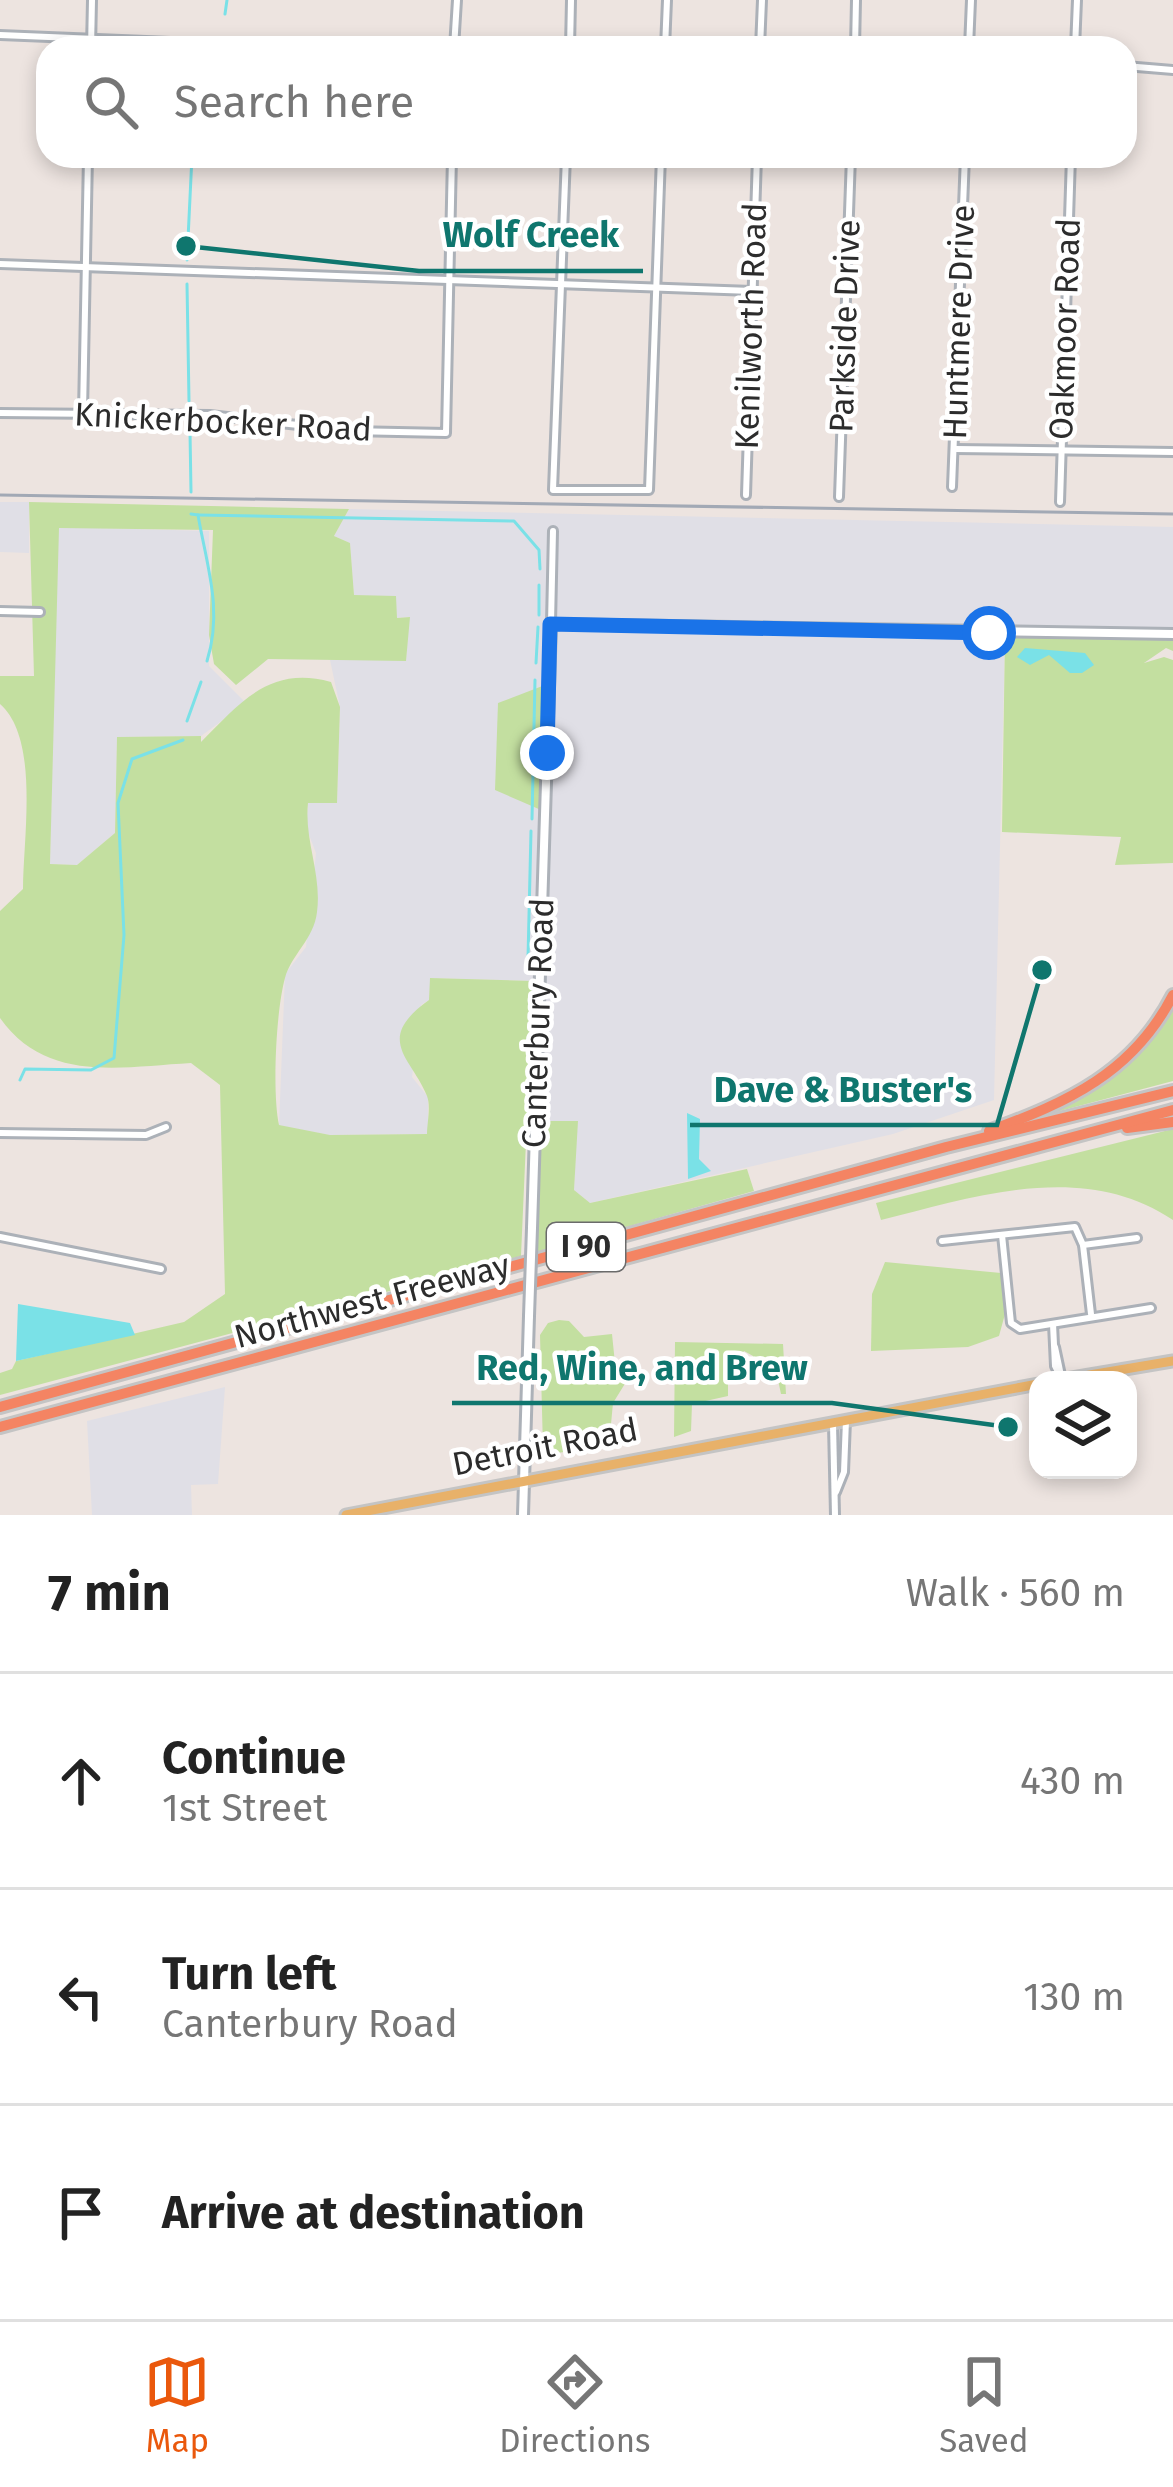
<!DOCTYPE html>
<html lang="en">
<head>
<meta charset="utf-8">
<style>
	:root { --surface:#fff; --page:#f2f2f2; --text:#222; --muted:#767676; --line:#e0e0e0; --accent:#ea580c }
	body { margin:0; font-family:"Fira Sans",sans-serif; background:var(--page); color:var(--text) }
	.controls { position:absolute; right:36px; bottom:36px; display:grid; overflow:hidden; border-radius:24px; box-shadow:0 6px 18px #0003 }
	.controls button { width:108px; height:108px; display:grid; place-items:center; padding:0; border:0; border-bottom:3px solid var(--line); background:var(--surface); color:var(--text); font:60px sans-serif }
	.stop { position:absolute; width:36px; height:36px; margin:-27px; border:9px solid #1a73e8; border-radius:50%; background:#fff }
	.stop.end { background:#1a73e8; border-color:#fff; box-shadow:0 3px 12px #0008 }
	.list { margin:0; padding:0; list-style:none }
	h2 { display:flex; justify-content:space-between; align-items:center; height:156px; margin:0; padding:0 48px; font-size:51px }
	h2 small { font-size:39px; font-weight:400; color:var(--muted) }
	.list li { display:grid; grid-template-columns:78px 1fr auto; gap:36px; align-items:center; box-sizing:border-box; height:216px; padding:0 48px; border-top:3px solid var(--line) }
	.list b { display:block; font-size:45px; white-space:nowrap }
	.list p { margin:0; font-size:39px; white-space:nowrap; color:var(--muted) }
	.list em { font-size:39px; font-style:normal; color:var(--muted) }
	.icon { flex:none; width:66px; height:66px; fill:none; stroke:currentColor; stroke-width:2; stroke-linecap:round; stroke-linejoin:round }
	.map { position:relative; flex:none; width:1173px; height:1515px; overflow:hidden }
	.search { position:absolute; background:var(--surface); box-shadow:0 6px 18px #0003; left:36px; right:36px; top:36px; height:132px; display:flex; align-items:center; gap:30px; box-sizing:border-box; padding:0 42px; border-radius:36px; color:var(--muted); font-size:45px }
	.sheet { height:804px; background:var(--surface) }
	nav { display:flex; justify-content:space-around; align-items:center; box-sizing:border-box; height:168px; border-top:3px solid var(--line); background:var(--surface); font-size:33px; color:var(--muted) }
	nav a { display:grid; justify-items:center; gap:6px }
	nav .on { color:var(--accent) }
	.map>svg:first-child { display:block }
	.industrial { fill:#e0dfe6 }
	.green { fill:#c3dfa0 }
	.water { fill:#7ae1e7 }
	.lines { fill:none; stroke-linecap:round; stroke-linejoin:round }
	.stream { stroke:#7ae1e7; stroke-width:3 }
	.street-casing { stroke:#acb1b8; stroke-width:12 }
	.secondary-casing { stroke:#acb1b8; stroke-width:14 }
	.primary-casing { stroke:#c4c4c4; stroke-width:15 }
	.highway-casing { stroke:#c4c4c4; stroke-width:16 }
	.street { stroke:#fff; stroke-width:6 }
	.secondary { stroke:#fff; stroke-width:8 }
	.primary { stroke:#e8b169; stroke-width:9 }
	.highway { stroke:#f48463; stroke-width:10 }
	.rail { stroke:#a2a9b5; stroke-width:3 }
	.secondary-bridge-casing { stroke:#acb1b8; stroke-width:14; stroke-linecap:butt }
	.secondary-bridge { stroke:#fff; stroke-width:8 }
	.route { stroke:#1a73e8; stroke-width:15 }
	.labels { text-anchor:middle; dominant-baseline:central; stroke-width:9; stroke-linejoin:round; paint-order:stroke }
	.shield { fill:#fff; stroke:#6b6b6b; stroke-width:3 }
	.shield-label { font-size:30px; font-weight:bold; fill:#2c2c2c }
	.street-label { font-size:33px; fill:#2c2c2c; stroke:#fff }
	.leader { fill:none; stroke:#0f766e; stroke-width:4.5 }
	.callout-dot { fill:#0f766e; stroke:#fff; stroke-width:4.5 }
	.callout-label { font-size:36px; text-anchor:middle; font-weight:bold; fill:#0f766e; stroke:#fff; stroke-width:9; stroke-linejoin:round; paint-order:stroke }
</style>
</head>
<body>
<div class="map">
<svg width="1173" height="1515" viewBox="0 0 1173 1515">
	<rect width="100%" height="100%" fill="#ede4e0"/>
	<g class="industrial">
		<polygon points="0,502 29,502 29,553 0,552"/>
		<polygon points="349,509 1173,527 1173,637 1005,636 994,1100 893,1134 590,1203 574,1190 577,1122 529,1121 532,981 431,978 429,1000 421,1005 412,1077 428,1097 428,1134 330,1135 279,1126 285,974 306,947 316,853 306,827 308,803 337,802 340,707 330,660 406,660 409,617 396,618 354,595 350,543 334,536"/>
		<polygon points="58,527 209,531 209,666 246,703 201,736 117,737 115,833 77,865 50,864"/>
		<polygon points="225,1387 218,1484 191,1485 192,1515 92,1515 87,1421"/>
	</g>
	<g class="green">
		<path d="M29,502L349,509L334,536L350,543L354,595L396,596L397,618L410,617L406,661L268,659L236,685L214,664L209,635L213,530L59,528L50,864L77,865L115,833L117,737L201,736V742C241,702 270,665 331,682L340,707L337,803H308C304,840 322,874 317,912C314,939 291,955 285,978C276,1010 272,1093 279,1125L330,1135L427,1134C427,1124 431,1106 427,1096C412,1058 373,1040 429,1000L430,978L533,981L521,1256L0,1395V1373L12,1369L16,1361L184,1322L225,1294L220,1085L191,1063C119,1067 46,1083 0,1018V911L23,889C23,838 40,739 0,704V676H34Z"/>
		<polygon points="1005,636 1173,637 1173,651 1166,648 1144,663 1164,657 1173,660 1173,863 1115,865 1121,837 1002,832"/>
		<polygon points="545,685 541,810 495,790 498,703"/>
		<polygon points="1173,1003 1173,1081 1056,1112 1136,1056"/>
		<polygon points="537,1121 578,1121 574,1190 590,1203 747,1169 754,1191 534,1253"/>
		<path d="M1173,1129V1220C1084,1160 977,1196 881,1220L876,1203Z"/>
		<polygon points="885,1262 1001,1273 1005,1314 999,1336 968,1347 871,1351 872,1294"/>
		<polygon points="559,1320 569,1321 584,1337 612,1334 616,1373 626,1382 613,1403 609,1445 551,1454 543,1448 540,1335 548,1323"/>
		<polygon points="675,1342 783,1344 786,1394 781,1394 778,1380 755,1376 753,1356 744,1351 728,1370 728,1396 692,1404 691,1431 674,1437"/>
	</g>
	<g class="water">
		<polygon points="1025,648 1085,653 1094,665 1082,673 1070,673 1049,655 1030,665 1017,657"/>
		<polygon points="687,1113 700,1119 699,1159 711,1171 688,1179"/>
		<polygon points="18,1304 130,1323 135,1335 16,1361"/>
	</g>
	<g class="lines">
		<g class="stream">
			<polyline points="225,14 227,0"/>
			<polyline points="187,260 192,156"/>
			<polyline points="187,284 189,401"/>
			<polyline points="190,432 191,492"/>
			<path d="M191,514L198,515C207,567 223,610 207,661"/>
			<polyline points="198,515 514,521 539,550 540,569"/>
			<polyline points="539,615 539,585"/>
			<polyline points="536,663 538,627"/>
			<polyline points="187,721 201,682"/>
			<polyline points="532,819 535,680"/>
			<polyline points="528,958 531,831"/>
			<polyline points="20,1080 25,1069 91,1070 114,1058 124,935 118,803 132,759 183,740"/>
		</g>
		<g class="street-casing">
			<g id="street">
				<polyline points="0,35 267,46 566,48"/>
				<polyline points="91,48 92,0"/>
				<polyline points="454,48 457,0"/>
				<polyline points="570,48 571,0"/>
				<polyline points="665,48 667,0"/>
				<polyline points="760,48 762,0"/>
				<polyline points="855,48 856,0"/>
				<polyline points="969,48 971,0"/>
				<polyline points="1075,48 1077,0"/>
				<polyline points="1125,66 1173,70"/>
				<polyline points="566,156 553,490 649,490 661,156"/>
				<polyline points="0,264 752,291"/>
				<polyline points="0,413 210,415 350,431 446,433 452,156"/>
				<polyline points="83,413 88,156"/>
				<polyline points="955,449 1173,452"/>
				<polyline points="952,487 965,156"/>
				<polyline points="746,495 757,156"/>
				<polyline points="839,497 851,156"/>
				<polyline points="1060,502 1071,156"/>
				<polyline points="0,611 40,612"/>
				<polyline points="551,623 553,531"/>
				<polyline points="0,1133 146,1135 166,1127"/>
				<polyline points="1002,1235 1011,1323 1020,1329 1151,1308"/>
				<polyline points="0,1237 161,1269"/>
				<polyline points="942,1241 1075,1227 1083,1245 1091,1314"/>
				<polyline points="1083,1245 1137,1238"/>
				<polyline points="1053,1324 1055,1366 1062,1380 1055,1347"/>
				<polyline points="833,1424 835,1515"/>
				<polyline points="836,1492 844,1472 846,1420"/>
			</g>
		</g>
		<g class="secondary-casing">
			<g id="secondary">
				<polyline points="532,1228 551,624 1173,634"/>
				<polyline points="523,1515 529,1316"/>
			</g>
		</g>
		<g class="primary-casing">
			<g id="primary">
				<polyline points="1060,1380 1173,1361"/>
				<polyline points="346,1515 1038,1384"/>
			</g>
		</g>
		<g class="highway-casing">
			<g id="highway">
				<polyline points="1127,1128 1173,1122"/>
				<path d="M989,1131C1068,1102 1133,1073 1173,995"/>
				<polyline points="0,1407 946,1147 1173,1091"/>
				<polyline points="0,1427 1173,1110"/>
			</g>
		</g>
		<use href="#street" class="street"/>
		<use href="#secondary" class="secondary"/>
		<use href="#primary" class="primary"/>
		<use href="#highway" class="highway"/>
		<polyline class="rail" points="0,495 1173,514"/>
		<g class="secondary-bridge-casing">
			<polyline id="secondary-bridge" points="529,1316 532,1228"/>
		</g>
		<use href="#secondary-bridge" class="secondary-bridge"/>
	</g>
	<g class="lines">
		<polyline class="route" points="547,753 550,624 989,633"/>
	</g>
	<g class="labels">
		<rect class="shield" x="547" y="1223" width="78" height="48" rx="9"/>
		<g class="shield-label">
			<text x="586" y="1247">I 90</text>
		</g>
		<g class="street-label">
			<text transform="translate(959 322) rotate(-88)">Huntmere Drive</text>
			<text transform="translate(751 326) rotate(-88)">Kenilworth Road</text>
			<text transform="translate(845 326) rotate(-88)">Parkside Drive</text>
			<text transform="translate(1065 329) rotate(-88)">Oakmoor Road</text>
			<text transform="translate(223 422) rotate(3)">Knickerbocker Road</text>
			<text transform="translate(538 1023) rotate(-88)">Canterbury Road</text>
			<text transform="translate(372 1301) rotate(-15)">Northwest Freeway</text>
			<text transform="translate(545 1447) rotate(-11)">Detroit Road</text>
		</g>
	</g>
	<path class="leader" d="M186 246L419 271H643M1042 970L997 1125H690M1008 1427L832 1403H452"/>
	<g class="callout-dot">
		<circle cx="186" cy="246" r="12"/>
		<circle cx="1042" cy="970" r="12"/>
		<circle cx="1008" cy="1427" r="12"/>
	</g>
	<g class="callout-label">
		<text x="531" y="247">Wolf Creek</text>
		<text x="843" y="1102">Dave &amp; Buster's</text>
		<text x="642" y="1380">Red, Wine, and Brew</text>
	</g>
</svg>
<div class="controls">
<button><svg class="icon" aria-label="layers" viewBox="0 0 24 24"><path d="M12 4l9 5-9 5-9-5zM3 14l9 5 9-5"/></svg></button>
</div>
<div class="stop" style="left:989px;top:633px"></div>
<div class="stop end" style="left:547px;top:753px"></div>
<div class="search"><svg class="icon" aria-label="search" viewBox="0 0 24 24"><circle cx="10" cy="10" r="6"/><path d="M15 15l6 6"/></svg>Search here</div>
</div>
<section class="sheet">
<h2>7 min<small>Walk · 560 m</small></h2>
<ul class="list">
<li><svg class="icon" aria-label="ahead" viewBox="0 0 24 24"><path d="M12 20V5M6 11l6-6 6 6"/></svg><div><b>Continue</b><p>1st Street</p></div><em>430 m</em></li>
<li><svg class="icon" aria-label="left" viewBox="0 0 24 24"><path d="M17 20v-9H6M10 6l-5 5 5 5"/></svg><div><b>Turn left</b><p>Canterbury Road</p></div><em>130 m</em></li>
<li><svg class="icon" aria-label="arrive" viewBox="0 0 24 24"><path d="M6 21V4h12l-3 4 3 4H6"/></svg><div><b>Arrive at destination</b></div></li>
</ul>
</section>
<nav>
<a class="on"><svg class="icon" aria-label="map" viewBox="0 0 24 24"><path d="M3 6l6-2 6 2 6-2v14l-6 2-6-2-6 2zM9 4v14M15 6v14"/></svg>Map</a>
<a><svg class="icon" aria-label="directions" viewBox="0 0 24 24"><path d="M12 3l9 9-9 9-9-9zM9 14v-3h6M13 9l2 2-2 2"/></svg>Directions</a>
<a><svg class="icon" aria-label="saved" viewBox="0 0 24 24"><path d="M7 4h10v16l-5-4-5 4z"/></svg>Saved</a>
</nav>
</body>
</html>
